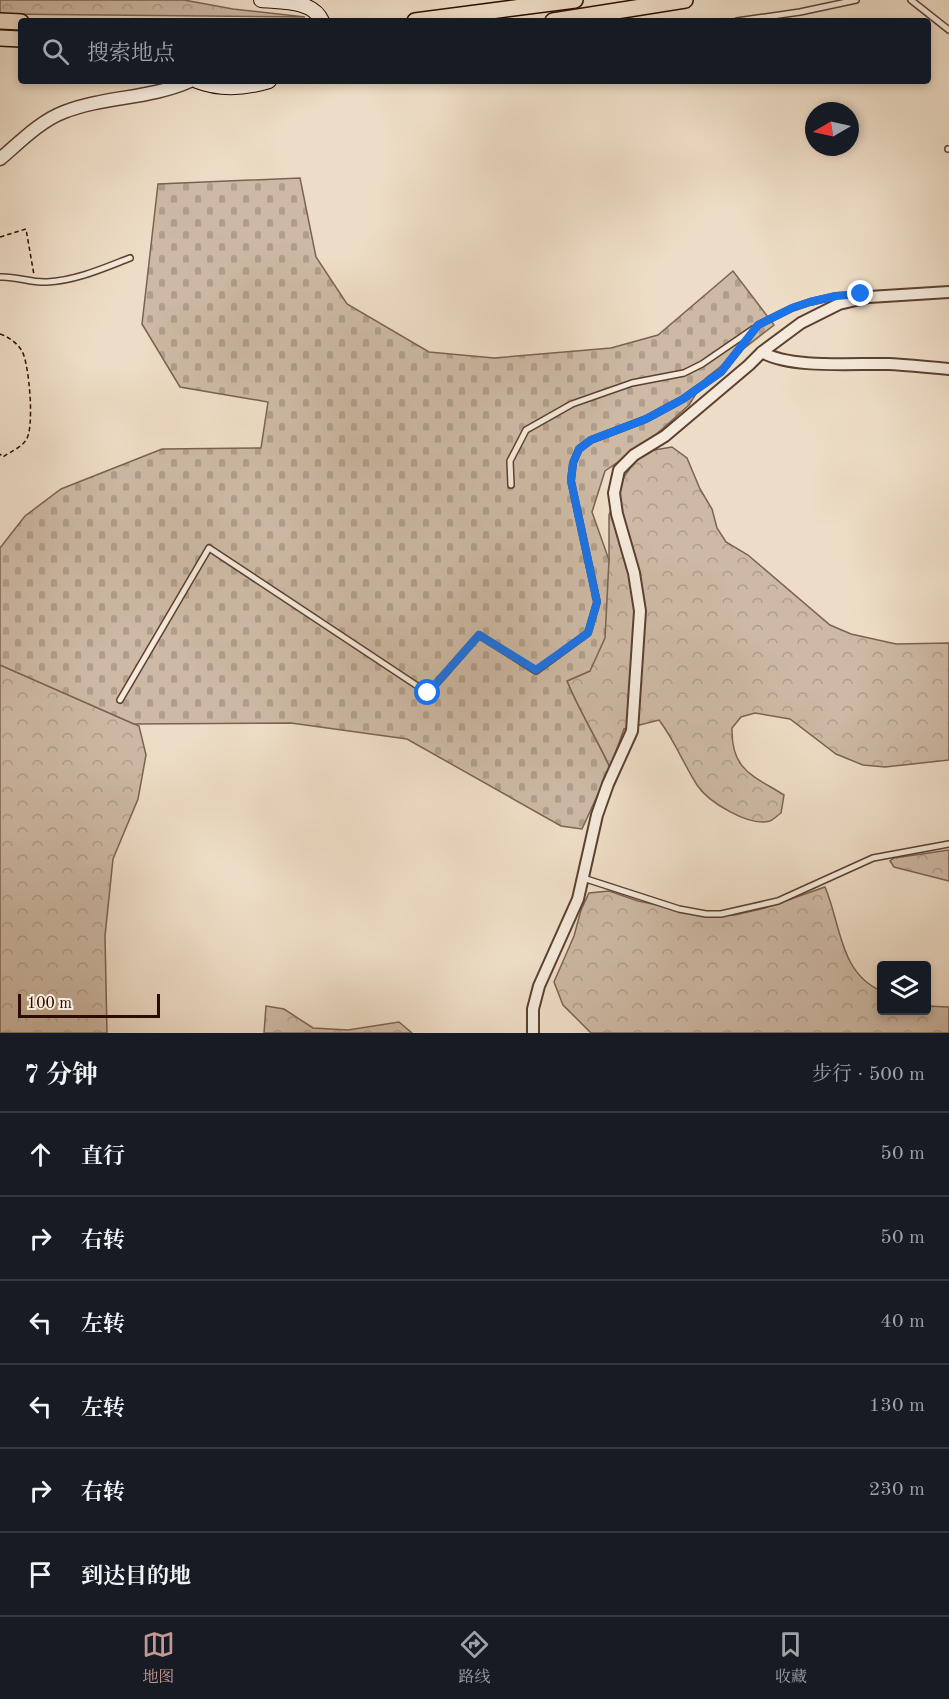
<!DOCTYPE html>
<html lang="zh">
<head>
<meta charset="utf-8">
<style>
	:root { --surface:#171b24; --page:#20242c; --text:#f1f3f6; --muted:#9ea1a6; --line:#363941; --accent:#c59692 }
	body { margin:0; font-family:"Old Standard TT","Noto Serif SC",serif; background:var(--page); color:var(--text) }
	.controls { position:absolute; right:18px; bottom:18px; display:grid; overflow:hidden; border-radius:6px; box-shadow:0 3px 9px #0003 }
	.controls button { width:54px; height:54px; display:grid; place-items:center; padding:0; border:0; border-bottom:2px solid var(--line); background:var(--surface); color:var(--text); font:30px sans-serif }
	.compass { position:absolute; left:805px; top:102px; width:54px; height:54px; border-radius:50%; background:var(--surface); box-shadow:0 3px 9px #0003; rotate:261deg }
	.scale { position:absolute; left:18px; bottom:15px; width:142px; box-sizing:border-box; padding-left:6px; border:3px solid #2c0b00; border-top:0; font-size:16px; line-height:21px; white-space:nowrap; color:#2c0b00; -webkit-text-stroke:4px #f4e9da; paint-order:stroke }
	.stop { position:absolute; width:18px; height:18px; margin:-14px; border:4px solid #1a73e8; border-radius:50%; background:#fff }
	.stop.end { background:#1a73e8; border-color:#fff; box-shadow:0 2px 6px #0008 }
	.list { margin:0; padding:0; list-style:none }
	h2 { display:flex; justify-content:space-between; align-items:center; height:78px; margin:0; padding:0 24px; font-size:26px }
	h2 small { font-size:20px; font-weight:400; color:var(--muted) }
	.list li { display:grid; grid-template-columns:39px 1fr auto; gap:18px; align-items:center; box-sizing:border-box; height:84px; padding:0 24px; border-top:2px solid var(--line) }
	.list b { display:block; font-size:22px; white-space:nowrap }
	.list em { font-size:20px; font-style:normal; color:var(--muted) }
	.icon { flex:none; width:33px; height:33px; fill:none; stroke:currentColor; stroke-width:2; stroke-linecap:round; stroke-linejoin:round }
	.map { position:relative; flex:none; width:949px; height:1033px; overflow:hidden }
	.search { position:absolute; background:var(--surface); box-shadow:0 3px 9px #0003; left:18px; right:18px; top:18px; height:66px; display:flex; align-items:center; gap:15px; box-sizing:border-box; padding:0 21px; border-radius:6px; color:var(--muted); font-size:22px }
	.sheet { height:582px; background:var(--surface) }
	nav { display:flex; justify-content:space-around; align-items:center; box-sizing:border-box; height:84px; border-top:2px solid var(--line); background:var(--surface); font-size:16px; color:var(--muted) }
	nav a { display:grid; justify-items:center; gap:3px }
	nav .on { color:var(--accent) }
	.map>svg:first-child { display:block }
	.forest { fill:url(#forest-crowns); stroke:#7c6252; stroke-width:1.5 }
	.cemetery { fill:url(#cemetery-stones); stroke:#7c6252; stroke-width:1.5 }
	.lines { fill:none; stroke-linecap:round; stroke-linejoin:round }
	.service-casing { stroke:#5c4032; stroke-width:8 }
	.minor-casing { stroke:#5c4032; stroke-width:14 }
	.tertiary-casing { stroke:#5c4032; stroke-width:15 }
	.secondary-casing { stroke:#2c0b00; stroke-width:16 }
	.primary-casing { stroke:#2c0b00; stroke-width:18 }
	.path { stroke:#2c0b00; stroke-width:1.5; stroke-dasharray:4.5 3; stroke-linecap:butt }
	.service { stroke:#f4e9da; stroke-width:5 }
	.minor { stroke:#f4e9da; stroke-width:10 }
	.tertiary { stroke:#f4e9da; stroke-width:12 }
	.secondary { stroke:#f4e9da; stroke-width:14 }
	.primary { stroke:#eeddc6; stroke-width:15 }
	.route { stroke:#1a73e8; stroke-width:8 }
</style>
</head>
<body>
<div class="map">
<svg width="949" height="1033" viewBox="0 0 949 1033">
	<defs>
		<pattern id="forest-crowns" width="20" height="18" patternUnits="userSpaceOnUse" patternTransform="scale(1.5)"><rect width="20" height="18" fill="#cdb9a4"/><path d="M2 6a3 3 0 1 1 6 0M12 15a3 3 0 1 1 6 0" fill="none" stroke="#b09e8b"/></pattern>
		<pattern id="cemetery-stones" width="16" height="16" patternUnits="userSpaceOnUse" patternTransform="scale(1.5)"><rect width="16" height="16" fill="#cdb9a4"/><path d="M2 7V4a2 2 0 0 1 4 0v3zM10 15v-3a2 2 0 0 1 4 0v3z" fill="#b09e8b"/></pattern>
	</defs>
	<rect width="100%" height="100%" fill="#eeddc6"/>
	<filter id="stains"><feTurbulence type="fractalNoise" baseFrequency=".00333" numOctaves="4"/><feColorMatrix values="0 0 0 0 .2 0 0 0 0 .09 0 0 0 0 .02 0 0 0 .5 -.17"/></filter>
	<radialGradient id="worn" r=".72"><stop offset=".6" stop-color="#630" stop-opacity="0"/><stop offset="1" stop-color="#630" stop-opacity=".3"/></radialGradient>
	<g class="forest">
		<polygon points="0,0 184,0 233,9 305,17 0,14"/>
		<path d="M672,447L687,458L700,489L712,509L717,528L726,542L748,555L830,625L851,634L896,644L949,643V760L885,767L863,765L836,754L790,719L755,713L741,717L732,728C731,770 752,775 784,795L781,813C778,815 773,820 770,821C749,827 708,802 697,785C683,763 675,741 659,720L624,729L610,768C597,739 579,711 567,681L590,671L609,560V515L621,481L636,460L654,450Z"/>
		<polygon points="0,665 139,726 146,755 138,799 113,859 105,936 107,1033 0,1033"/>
		<polygon points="949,850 949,881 894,867 890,861 894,858"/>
		<path d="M825,887C841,924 839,972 881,991L882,1011H926L927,1006L949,1007V1033H591L563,1005L554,982L574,936L581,910L589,893L609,891L638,901L711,916L735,915L765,908Z"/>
		<polygon points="266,1006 284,1009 313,1028 348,1030 399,1022 412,1033 264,1033"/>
	</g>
	<path class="cemetery" d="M300,178L316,257L347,304L429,352L494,358L611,348L658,335L733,271L774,325L706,378L689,405L650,440L605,471L592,512L609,560L605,638L590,671L567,681C579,711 597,739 610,768L582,829L561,826L407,739L291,723L134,724L0,665V548L25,516L61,489L162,449L261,448L268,402L180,387L142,324L158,184Z"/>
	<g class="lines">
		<g class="service-casing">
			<g id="service">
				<polyline points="911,0 949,30"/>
				<polyline points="737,21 800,12 856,0"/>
				<polyline points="948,149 949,149"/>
				<path d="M0,277C16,276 31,283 47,282C75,281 104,268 130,258"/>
				<polyline points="511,485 510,461 526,430 572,404 632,383 684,373 702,364 753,329"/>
				<polyline points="120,700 209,548 428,693 479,635 536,671 588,633 597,602 571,481 573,463 579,449 591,440 646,419 683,399 721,372 758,325 792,308 810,302 836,296 866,294"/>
				<polyline points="583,878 679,909 706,914 721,914 778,901 873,858 949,844"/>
			</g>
		</g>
		<g class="minor-casing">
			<g id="minor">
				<path d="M762,352C790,369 856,363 889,364C909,365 929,367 949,369"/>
				<polyline points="533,1033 533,1009 539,986 578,899 597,815 608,784 632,731 640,611 634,573 617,514 614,493 619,470 634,455 665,436 749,365 762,352 801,323 839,304 869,297 949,292"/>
			</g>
		</g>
		<g class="tertiary-casing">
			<path id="tertiary" d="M0,159C19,143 40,121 64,112C105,96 150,99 190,81"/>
		</g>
		<g class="secondary-casing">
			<g id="secondary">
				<path d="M261,0C282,2 313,0 322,21"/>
				<path d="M197,81C220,90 246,88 269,81"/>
			</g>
		</g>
		<g class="primary-casing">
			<g id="primary">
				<polyline points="0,21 21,22"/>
				<polyline points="415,21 575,0"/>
				<polyline points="553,21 685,0"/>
				<polyline points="0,38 21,39"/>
			</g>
		</g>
		<g class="path">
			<polyline points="0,237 26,229 34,275"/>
			<path d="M0,334C9,337 17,343 22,351C29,363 35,428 26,440C22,447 10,452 3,457L0,454"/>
		</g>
		<use href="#service" class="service"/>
		<use href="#minor" class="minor"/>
		<use href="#tertiary" class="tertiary"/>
		<use href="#secondary" class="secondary"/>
		<use href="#primary" class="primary"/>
	</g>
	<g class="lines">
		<polyline class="route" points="428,693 479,635 536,670 588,633 597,602 571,481 573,463 579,449 591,440 646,419 683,399 721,372 758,325 792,308 810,302 836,296 861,294"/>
	</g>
	<rect width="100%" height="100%" filter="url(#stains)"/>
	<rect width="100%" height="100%" fill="url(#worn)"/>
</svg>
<div class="controls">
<button><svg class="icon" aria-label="layers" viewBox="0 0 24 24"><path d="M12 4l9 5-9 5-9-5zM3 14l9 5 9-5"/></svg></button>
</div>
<svg class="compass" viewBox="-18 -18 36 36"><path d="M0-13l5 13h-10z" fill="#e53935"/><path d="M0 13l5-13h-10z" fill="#9ea1a6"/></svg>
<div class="scale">100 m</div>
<div class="stop" style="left:428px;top:693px"></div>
<div class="stop end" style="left:861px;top:294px"></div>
<div class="search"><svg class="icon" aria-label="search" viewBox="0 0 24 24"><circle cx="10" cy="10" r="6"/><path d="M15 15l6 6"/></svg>搜索地点</div>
</div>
<section class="sheet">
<h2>7 分钟<small>步行 · 500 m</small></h2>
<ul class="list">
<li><svg class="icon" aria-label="ahead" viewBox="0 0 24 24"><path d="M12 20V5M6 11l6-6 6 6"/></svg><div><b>直行</b></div><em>50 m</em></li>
<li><svg class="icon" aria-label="right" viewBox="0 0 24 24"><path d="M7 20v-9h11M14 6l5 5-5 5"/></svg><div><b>右转</b></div><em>50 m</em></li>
<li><svg class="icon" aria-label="left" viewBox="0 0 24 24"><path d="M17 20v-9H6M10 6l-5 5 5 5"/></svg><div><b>左转</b></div><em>40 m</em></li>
<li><svg class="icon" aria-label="left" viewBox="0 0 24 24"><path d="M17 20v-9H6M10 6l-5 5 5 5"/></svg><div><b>左转</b></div><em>130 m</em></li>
<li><svg class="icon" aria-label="right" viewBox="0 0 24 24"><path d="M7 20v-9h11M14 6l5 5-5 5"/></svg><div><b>右转</b></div><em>230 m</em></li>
<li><svg class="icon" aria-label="arrive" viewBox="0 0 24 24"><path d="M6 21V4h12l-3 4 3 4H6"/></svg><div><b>到达目的地</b></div></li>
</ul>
</section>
<nav>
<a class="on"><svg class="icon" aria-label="map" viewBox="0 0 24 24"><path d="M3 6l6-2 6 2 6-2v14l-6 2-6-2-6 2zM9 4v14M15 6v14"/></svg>地图</a>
<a><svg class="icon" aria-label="directions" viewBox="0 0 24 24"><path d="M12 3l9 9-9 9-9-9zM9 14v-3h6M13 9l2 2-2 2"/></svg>路线</a>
<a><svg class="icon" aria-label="saved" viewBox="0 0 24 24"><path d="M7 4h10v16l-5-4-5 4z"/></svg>收藏</a>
</nav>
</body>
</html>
